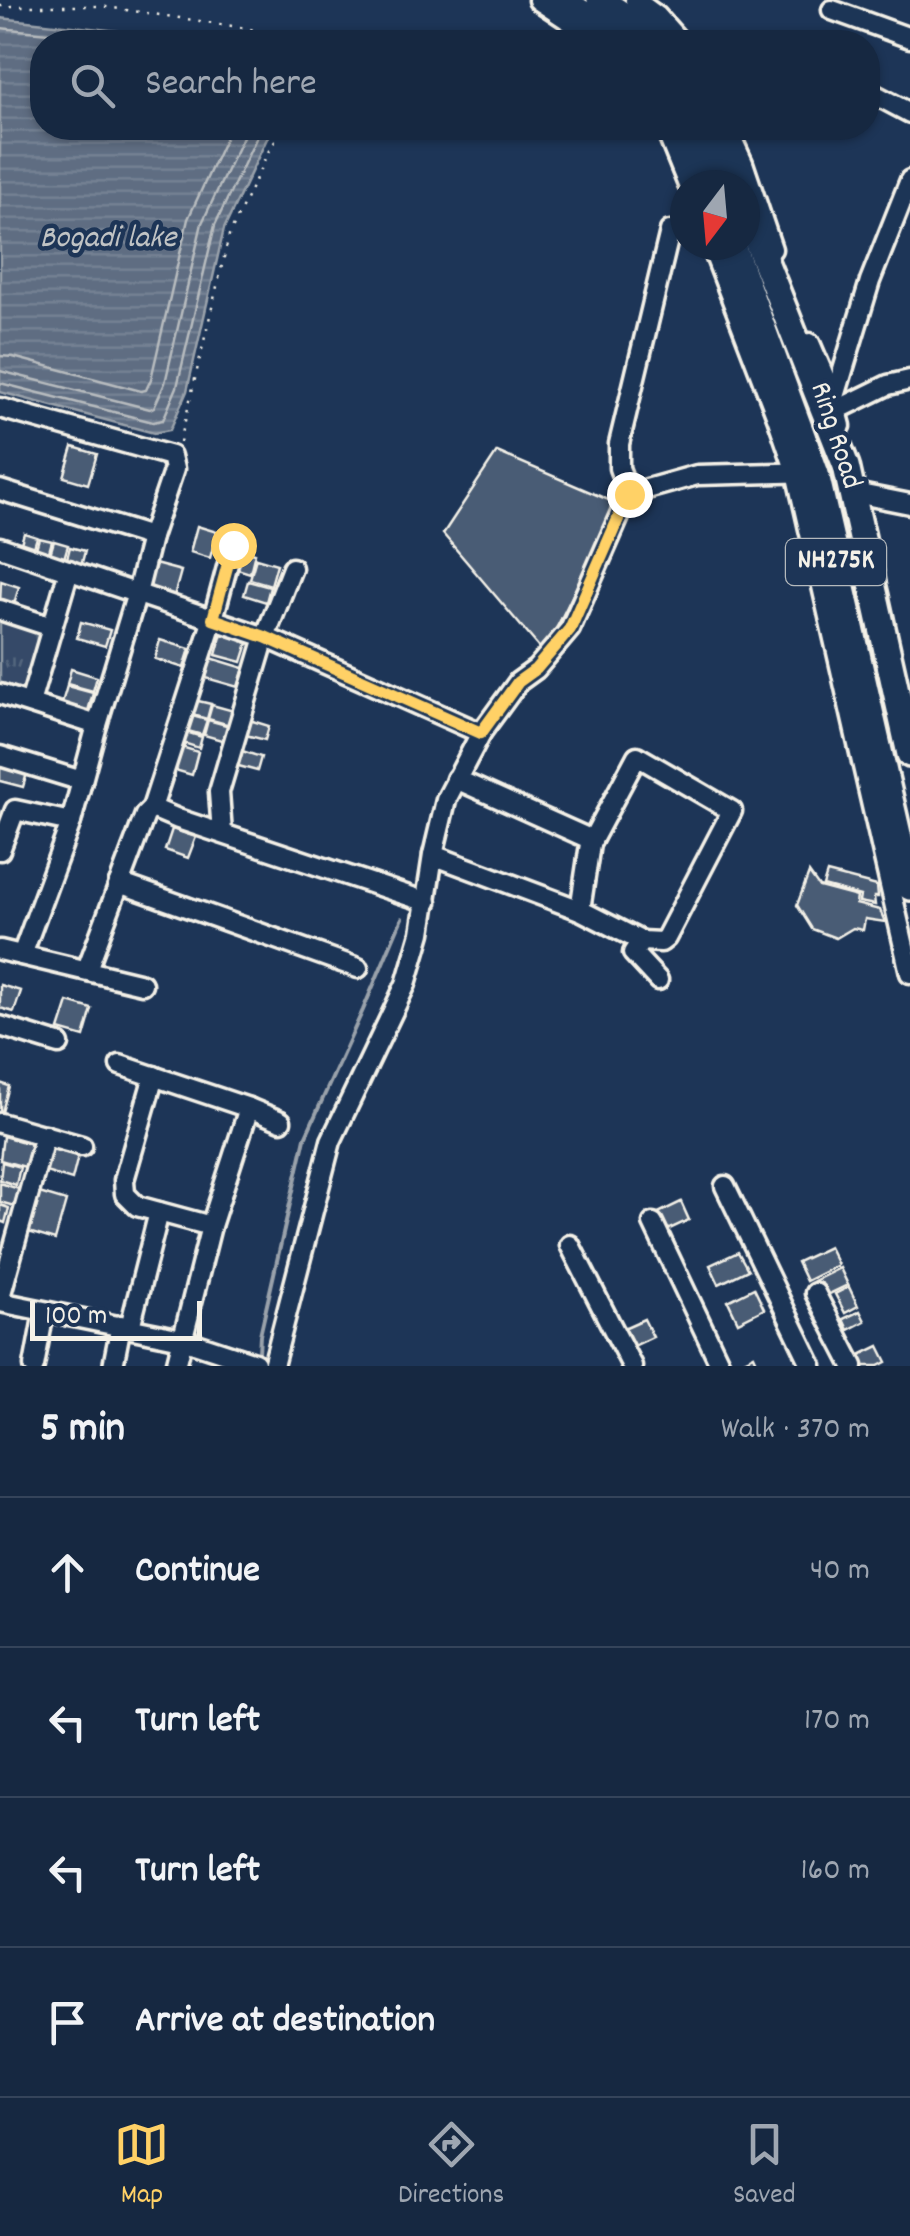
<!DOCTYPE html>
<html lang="en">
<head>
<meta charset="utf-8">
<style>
	:root { --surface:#162841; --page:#1f3048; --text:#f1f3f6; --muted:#9ea6b1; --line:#35445a; --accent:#ffd166 }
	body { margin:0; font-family:Dekko,sans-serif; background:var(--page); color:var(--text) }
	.compass { position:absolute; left:670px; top:170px; width:90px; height:90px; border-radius:50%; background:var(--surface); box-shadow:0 2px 8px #0004; rotate:196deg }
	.scale { position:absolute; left:30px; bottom:25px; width:172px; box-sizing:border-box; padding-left:10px; border:5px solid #f4f1e8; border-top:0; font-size:28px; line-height:35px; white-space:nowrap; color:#f4f1e8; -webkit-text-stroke:8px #1d3557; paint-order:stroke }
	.stop { position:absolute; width:30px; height:30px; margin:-22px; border:8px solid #ffd166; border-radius:50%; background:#fff }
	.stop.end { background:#ffd166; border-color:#fff; box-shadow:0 2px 10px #0008 }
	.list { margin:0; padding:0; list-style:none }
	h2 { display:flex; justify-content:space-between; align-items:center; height:130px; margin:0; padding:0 40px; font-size:42px }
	h2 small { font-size:32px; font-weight:400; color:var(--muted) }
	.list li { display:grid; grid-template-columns:65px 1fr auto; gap:30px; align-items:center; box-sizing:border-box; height:150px; padding:0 40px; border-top:2px solid var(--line) }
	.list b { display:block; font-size:38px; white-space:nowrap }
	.list em { font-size:32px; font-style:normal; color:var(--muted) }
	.icon { flex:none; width:55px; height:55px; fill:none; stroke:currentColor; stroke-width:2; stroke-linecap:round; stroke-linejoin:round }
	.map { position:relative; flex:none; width:910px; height:1366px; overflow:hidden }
	.search { position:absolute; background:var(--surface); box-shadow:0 2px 8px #0004; left:30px; right:30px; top:30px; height:110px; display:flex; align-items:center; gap:25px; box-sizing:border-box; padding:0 35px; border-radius:40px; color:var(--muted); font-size:38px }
	.sheet { height:730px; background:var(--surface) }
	nav { display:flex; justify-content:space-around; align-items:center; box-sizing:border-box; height:140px; border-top:2px solid var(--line); background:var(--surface); font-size:28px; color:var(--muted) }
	nav a { display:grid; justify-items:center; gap:5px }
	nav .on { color:var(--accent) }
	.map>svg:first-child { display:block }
	.grass { fill:url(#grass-tufts); stroke:#949ea8; stroke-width:2.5 }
	.water { fill:url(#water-rules); stroke:#9aa2ab; stroke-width:2.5 }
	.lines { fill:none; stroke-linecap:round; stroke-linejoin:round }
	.shore { stroke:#b8bcbf; stroke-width:2.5 }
	.stream { stroke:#9aa2ab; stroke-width:4 }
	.building { fill:#485b74; stroke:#f4f1e8; stroke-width:2.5 }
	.minor-casing { stroke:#f4f1e8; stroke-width:25 }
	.highway-casing { stroke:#f4f1e8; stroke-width:32 }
	.path { stroke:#f4f1e8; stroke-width:2.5; stroke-dasharray:2.5 8; stroke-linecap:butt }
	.minor { stroke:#1d3557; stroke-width:18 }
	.highway { stroke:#1d3557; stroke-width:25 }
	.route { stroke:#ffd166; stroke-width:12 }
	.labels { text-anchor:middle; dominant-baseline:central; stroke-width:9; stroke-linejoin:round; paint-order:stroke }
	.shield { fill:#1d3557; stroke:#b4b9bc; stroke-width:2.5 }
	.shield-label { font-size:28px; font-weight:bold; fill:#f4f1e8 }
	.street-label { font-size:30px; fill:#f4f1e8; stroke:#1d3557 }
	.water-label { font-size:32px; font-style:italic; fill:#c0c3c4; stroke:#1d3557 }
</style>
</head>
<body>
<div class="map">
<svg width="910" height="1366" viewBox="0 0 910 1366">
	<defs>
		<pattern id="grass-tufts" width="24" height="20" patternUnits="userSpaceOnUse" patternTransform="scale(2.5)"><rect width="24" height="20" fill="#354a67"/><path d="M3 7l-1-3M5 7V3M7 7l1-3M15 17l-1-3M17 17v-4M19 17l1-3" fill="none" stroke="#53657d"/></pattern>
		<pattern id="water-rules" width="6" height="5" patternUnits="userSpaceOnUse" patternTransform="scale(2.5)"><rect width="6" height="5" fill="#5e6d82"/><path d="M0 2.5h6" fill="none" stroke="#768294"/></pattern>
	</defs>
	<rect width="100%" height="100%" fill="#1d3557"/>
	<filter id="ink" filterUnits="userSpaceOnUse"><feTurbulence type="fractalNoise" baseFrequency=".01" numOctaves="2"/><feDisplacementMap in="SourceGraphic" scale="20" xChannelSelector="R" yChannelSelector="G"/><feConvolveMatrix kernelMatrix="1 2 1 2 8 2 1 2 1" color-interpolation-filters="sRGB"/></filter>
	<g filter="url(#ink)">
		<polygon class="grass" points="0,614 47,629 28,697 0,688"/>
		<polygon class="water" points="0,18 163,36 206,42 42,42 42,128 272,128 224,229 187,391 170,430 154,433 0,392"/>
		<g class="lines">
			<g class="shore">
				<polyline points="0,28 134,42"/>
				<polyline points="0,356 13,357 141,391 146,390 151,379 188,219 230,128"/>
				<polyline points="0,371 150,409 154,407 165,383 202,223 247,128"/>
				<polyline points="0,383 153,422 163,420 177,387 215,225 261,128"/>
			</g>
			<polyline class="stream" points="259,1353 260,1335 305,1138 363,1010 402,918"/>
		</g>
		<g class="building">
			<polygon points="73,447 97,454 88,484 64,477"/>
			<polygon points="497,452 618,504 544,653 443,534"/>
			<polygon points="197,526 217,532 210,558 190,552"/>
			<polygon points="24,533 37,537 32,554 19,550"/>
			<polygon points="39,538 52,541 47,559 34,556"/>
			<polygon points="54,541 68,545 62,565 48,561"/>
			<polygon points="70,547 85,551 80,570 65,566"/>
			<polygon points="242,549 255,553 250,573 237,569"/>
			<polygon points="256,558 277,564 271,585 250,579"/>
			<polygon points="151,563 181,571 173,600 143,591"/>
			<polygon points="1,581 19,587 13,607 0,604"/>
			<polygon points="248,581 270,587 266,602 244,595"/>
			<polygon points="81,622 110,630 105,646 77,638"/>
			<polygon points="222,633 249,640 242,662 216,655"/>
			<polygon points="160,640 190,649 184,668 155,659"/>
			<polygon points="211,658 244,668 238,687 206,678"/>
			<polygon points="71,669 97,677 93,691 67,684"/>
			<polygon points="67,686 93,693 88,711 62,703"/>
			<polygon points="190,699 211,704 207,719 186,713"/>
			<polygon points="212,705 234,711 230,725 208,719"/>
			<polygon points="185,714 207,720 202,735 181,729"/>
			<polygon points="246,719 269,726 265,740 242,734"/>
			<polygon points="208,720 230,726 225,741 204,735"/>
			<polygon points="183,731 202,737 199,748 180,742"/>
			<polygon points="175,745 198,752 192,775 168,768"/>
			<polygon points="239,750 261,757 257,771 235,765"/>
			<polygon points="0,765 27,773 23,787 0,781"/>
			<polygon points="172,829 196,837 188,858 165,850"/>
			<polygon points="809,873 819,887 857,897 856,904 880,910 885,922 865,919 863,930 853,928 836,938 812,929 797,905"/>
			<polygon points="827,873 877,886 878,897 874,897 875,905 859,902 860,896 823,886"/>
			<polygon points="0,985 21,991 14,1012 0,1008"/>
			<polygon points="68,1002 92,1009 84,1037 59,1030"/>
			<polygon points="0,1083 9,1086 2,1112 0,1112"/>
			<polygon points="3,1136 31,1144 25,1167 0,1160"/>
			<polygon points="49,1148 78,1156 72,1180 42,1171"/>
			<polygon points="2,1162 20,1167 16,1185 0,1180"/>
			<polygon points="0,1183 19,1189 14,1206 0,1202"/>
			<polygon points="36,1192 66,1201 55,1240 25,1231"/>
			<polygon points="681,1202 689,1220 661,1233 652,1216"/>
			<polygon points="0,1205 9,1208 5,1223 0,1221"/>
			<polygon points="829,1247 838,1265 806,1281 797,1262"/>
			<polygon points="738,1252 748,1270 719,1284 710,1265"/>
			<polygon points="840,1268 848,1285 823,1297 814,1281"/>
			<polygon points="849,1287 858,1306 845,1313 835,1294"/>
			<polygon points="754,1288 764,1309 738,1322 728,1301"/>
			<polygon points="860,1311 865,1321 848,1330 843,1319"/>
			<polygon points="644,1319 653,1337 625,1350 617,1331"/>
			<polygon points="879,1346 887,1362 879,1366 863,1366 858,1356"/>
			<polygon points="754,1355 759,1366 732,1366"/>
		</g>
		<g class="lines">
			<g class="minor-casing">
				<g id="minor">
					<polyline points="538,0 601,42"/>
					<polyline points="635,0 657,16 680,42"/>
					<polyline points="832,10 910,38"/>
					<polyline points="868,91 910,113"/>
					<polyline points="665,128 688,185"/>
					<polyline points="727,128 743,163 772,249"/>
					<polyline points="711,245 777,417 796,472 910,973"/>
					<polyline points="810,343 834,399 841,426"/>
					<polyline points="834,400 870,281 910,180"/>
					<polyline points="0,408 171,456 174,469 151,537 137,593 97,725 71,822 22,955"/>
					<polyline points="837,410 888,385 910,380"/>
					<polyline points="0,490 151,537"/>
					<polyline points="629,494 619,468 619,444 670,231"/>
					<polyline points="860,494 910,504"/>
					<polyline points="233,545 213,619 152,808 178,819 427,902"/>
					<polyline points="0,547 265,637 481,733"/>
					<polyline points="0,610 52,627"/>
					<polyline points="0,694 97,725"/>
					<polyline points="30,703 69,570"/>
					<polyline points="0,756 82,781"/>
					<polyline points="456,779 592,840"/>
					<polyline points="222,833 219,792 265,637 292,568"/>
					<polyline points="0,850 15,810 71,822"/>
					<polyline points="433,855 580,910 641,941 633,953 658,980"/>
					<polyline points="119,883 358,968"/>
					<polyline points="580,910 590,844 637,756 732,811 666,938 661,942 641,941"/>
					<polyline points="0,950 142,984"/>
					<polyline points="87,969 145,815 152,808"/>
					<polyline points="0,1026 59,1044"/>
					<polyline points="120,1065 249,1108 281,1121"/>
					<polyline points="154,1076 124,1180 125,1194 137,1206 211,1226"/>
					<polyline points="0,1123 82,1146"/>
					<polyline points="725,1186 812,1366"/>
					<polyline points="653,1223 721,1366"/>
					<polyline points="570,1245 632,1366"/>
					<polyline points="815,1293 853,1366"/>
					<polyline points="0,1297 45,1135"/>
					<polyline points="0,1302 182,1339 255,1363"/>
					<polyline points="130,1327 159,1212"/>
					<polyline points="34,1366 44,1312"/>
					<polyline points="113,1366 121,1325"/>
					<polyline points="176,1366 211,1226 249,1108"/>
					<polyline points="273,1366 331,1141 406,984 421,933 433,855 446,800 481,733 518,682 536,669 570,629 629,494 697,475 816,472"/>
				</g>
			</g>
			<g class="highway-casing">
				<g id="highway">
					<polyline points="563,0 623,42"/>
					<polyline points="600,0 663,42"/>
					<polyline points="683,128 710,185"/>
					<polyline points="709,128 735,185"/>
					<polyline points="745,211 846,466 910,754"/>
					<polyline points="732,245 816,474 910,887"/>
				</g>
			</g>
			<g class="path">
				<polyline points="0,6 100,6 246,28 303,42"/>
				<polyline points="180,442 229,236 271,146 287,128"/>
			</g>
			<use href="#minor" class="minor"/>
			<use href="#highway" class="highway"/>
		</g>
	</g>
	<g class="lines" filter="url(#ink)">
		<polyline class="route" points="233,545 213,619 265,637 481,733 518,682 536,669 570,629 629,494"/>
	</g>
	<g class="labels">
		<rect class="shield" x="786" y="539" width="100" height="46" rx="8"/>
		<g class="shield-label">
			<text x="836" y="562">NH275K</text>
		</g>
		<g class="street-label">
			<text transform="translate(834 436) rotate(72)">Ring Road</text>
		</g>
		<g class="water-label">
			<text x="108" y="240">Bogadi lake</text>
		</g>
	</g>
</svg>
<svg class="compass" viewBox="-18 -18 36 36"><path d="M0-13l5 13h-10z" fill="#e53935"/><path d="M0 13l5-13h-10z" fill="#9ea6b1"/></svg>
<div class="scale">100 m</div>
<div class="stop" style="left:233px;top:545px"></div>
<div class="stop end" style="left:629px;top:494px"></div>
<div class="search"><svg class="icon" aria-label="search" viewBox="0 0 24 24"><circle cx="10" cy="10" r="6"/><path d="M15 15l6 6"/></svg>Search here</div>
</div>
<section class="sheet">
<h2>5 min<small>Walk · 370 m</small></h2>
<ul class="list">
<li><svg class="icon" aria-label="ahead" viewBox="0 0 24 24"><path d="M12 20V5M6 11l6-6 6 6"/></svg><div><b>Continue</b></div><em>40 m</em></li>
<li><svg class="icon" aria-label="left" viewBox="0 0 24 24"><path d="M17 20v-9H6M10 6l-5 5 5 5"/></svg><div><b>Turn left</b></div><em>170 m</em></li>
<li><svg class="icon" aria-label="left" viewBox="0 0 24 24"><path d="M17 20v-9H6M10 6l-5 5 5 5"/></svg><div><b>Turn left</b></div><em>160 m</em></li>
<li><svg class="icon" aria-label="arrive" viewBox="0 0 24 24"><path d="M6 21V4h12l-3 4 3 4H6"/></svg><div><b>Arrive at destination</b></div></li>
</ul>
</section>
<nav>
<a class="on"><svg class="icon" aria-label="map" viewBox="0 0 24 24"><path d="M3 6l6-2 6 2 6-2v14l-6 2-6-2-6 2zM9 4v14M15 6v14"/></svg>Map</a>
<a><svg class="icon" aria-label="directions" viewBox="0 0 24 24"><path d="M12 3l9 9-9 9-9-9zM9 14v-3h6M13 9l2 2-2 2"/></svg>Directions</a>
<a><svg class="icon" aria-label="saved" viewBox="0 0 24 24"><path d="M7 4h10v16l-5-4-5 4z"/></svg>Saved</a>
</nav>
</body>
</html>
